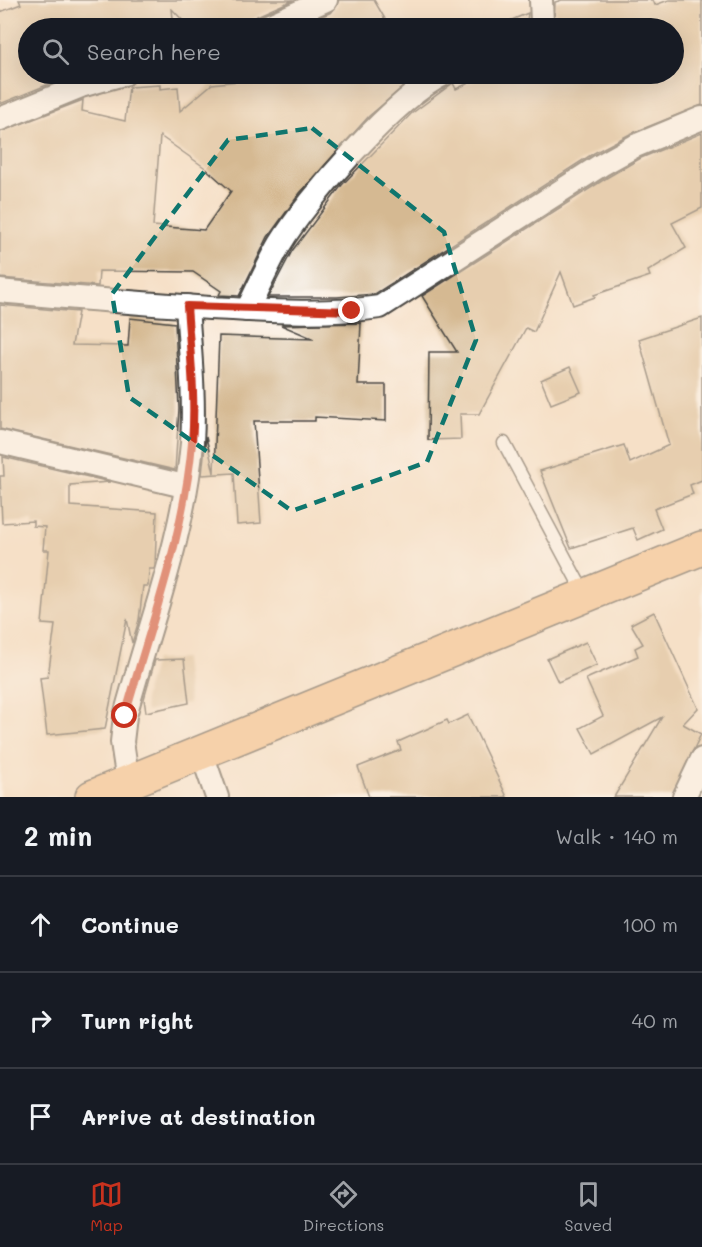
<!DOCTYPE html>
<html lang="en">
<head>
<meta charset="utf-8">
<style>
	:root { --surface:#171b24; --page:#20242c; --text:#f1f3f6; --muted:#9ea1a6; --line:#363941; --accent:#c8321e }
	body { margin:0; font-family:Mali,sans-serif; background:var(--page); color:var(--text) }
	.stop { position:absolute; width:18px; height:18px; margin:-14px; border:4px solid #c8321e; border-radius:50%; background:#fff }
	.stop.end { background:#c8321e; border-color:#fff; box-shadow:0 2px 6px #0008 }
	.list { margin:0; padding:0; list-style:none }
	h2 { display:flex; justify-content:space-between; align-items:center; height:78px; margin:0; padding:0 24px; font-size:26px }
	h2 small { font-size:20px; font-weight:400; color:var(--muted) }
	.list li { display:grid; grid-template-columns:39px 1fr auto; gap:18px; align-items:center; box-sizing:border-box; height:96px; padding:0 24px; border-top:2px solid var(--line) }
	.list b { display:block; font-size:22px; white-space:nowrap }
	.list em { font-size:20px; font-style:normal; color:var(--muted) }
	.icon { flex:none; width:33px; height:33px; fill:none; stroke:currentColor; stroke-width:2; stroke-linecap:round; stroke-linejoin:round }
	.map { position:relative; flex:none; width:702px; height:797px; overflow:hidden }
	.search { position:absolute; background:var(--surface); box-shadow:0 6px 24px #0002; left:18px; right:18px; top:18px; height:66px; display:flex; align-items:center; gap:15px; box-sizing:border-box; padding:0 21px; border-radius:33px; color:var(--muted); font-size:22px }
	.sheet { height:366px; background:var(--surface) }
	nav { display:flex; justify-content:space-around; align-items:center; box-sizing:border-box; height:84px; border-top:2px solid var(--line); background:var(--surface); font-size:16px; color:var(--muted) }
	nav a { display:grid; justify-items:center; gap:3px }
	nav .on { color:var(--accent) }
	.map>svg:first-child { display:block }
	.building { fill:#d5b992; fill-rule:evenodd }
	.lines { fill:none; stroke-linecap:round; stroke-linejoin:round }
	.lane-casing { stroke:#494642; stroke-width:15 }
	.street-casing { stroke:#494642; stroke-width:26 }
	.highway-casing { stroke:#494642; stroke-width:36 }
	.lane { stroke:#fff; stroke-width:12 }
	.street { stroke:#fff; stroke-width:22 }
	.highway { stroke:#f6be87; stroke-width:33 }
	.route { stroke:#c8321e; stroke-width:8 }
	.marked { fill:none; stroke:#0f766e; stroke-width:4.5; stroke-dasharray:12 8; stroke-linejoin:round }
</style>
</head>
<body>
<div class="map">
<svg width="702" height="797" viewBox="0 0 702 797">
	<rect width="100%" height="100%" fill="#fff"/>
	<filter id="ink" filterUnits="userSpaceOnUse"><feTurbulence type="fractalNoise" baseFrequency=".0167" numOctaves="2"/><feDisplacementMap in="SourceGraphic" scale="12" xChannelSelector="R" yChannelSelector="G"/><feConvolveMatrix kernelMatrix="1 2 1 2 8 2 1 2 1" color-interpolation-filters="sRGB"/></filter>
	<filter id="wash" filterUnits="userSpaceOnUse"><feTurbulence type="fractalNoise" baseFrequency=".008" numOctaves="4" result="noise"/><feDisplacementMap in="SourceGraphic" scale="24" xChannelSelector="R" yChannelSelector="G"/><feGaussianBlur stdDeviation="1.35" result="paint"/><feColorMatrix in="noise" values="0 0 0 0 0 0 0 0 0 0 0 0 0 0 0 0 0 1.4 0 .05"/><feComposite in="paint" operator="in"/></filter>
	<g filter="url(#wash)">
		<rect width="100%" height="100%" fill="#f6e0c7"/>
		<g id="blocks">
			<g class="building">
				<polygon points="19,0 293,0 257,16 252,21 250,28 190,28 172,9 174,28 28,28 28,74 74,74 0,104 0,12 21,4"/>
				<polygon points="339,0 374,0 385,19 368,28 295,28 332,12"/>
				<polygon points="562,0 653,0 655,5 669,0 702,0 702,105 630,134 594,153 375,294 337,297 268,297 292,251 342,185 411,114 453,83 456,89 488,74 674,74 674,28 554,28 555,2"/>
				<polygon points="528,13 526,28 493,28"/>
				<path d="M231,74H419L369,116L300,193L268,237L239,296L219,295L221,291L193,272L99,271L98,286L0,278V132L83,100L82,111L125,121L129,87L160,85V89L178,87L180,111L212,84L239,81ZM160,136L204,167L231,191L204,230L153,226Z"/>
				<polygon points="702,133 702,208 672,223 686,248 648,271 650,276 594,295 595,297 573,305 561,272 534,332 526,328 479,414 460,414 461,439 428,440 429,352 457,352 422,296 608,177 641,158"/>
				<polygon points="0,305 78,312 72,345 128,346 130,318 175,323 179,409 175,470 0,429"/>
				<polygon points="702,318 702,480 690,485 693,494 654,509 662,529 638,540 633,528 571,548 540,471 624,445 630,463 669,445 639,339"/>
				<polygon points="361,323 358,385 386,385 386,421 315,417 315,421 254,421 261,523 237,525 234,473 202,475 206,437 214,473 219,336 314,339 281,325"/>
				<polygon points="570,367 581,392 551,404 541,380"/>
				<polygon points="3,457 110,482 70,485 70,506 157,512 155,566 154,569 149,569 148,586 143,586 139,620 132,643 127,619 105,729 47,735 40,678 48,677 55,625 42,624 49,550 43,550 45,527 33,526 33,521 2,523 0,476 4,476"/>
				<polygon points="654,612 698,708 683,724 701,734 671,797 614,797 662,717 594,754 580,728 603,716 586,679 638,656 635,648 643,644 631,624"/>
				<polygon points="586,642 597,665 558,682 547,659"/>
				<polygon points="184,659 189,703 146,712 144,699 155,660"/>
				<polygon points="468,715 507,797 369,797 358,767 401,750 398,742 447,720 449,724"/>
			</g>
		</g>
	</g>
	<g filter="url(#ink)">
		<use href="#blocks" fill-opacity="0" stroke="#494642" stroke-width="1.5"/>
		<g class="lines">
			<g class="lane-casing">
				<polyline id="lane" points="504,443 585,595"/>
			</g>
			<g class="street-casing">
				<g id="street">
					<polyline points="263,28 326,0"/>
					<polyline points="539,28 542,22 541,0"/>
					<polyline points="0,119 81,86 124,74"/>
					<path d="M0,291C70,298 140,303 210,308C266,311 325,315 380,307L601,165L635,146L702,118"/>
					<path d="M247,310C258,288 268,265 280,244C308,198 396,97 444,74"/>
					<polyline points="0,442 184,486"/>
					<polyline points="201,751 217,797"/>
					<path d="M128,782L122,742L125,716C149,626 184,537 192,443C195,397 190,352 187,306"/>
					<polyline points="684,797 702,759"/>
				</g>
			</g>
			<g class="highway-casing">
				<polyline id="highway" points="92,797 702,548"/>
			</g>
			<use href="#lane" class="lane"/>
			<use href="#street" class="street"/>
			<use href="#highway" class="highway"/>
		</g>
	</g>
	<g class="lines" filter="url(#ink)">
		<path class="route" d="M125,716C150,626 184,537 192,443C196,397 190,351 187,306L352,311"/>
	</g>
	<path d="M0 0H702V797H0ZM312,128L444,232L476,340L427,462L292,511L129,397L112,294L228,140Z" fill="#f6e0c7" fill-opacity=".55" fill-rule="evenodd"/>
	<path class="marked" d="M312,128L444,232L476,340L427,462L292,511L129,397L112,294L228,140Z"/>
</svg>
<div class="stop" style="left:125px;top:716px"></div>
<div class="stop end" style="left:352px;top:311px"></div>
<div class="search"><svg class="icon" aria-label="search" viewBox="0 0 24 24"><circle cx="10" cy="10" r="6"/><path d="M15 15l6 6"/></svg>Search here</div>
</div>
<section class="sheet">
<h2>2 min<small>Walk · 140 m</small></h2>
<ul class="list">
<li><svg class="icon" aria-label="ahead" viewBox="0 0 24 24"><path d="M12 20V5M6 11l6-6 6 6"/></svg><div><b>Continue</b></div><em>100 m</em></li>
<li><svg class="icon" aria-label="right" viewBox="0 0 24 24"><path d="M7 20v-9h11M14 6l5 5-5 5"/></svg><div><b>Turn right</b></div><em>40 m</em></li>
<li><svg class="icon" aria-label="arrive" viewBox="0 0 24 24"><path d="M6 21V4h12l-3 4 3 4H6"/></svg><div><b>Arrive at destination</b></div></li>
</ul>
</section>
<nav>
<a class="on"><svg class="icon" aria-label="map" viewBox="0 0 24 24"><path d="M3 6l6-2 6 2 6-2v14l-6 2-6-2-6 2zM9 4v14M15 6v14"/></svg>Map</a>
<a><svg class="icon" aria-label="directions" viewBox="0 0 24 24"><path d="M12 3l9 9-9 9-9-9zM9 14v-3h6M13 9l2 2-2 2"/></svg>Directions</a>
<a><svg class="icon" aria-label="saved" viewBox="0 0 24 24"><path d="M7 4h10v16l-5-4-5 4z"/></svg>Saved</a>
</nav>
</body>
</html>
